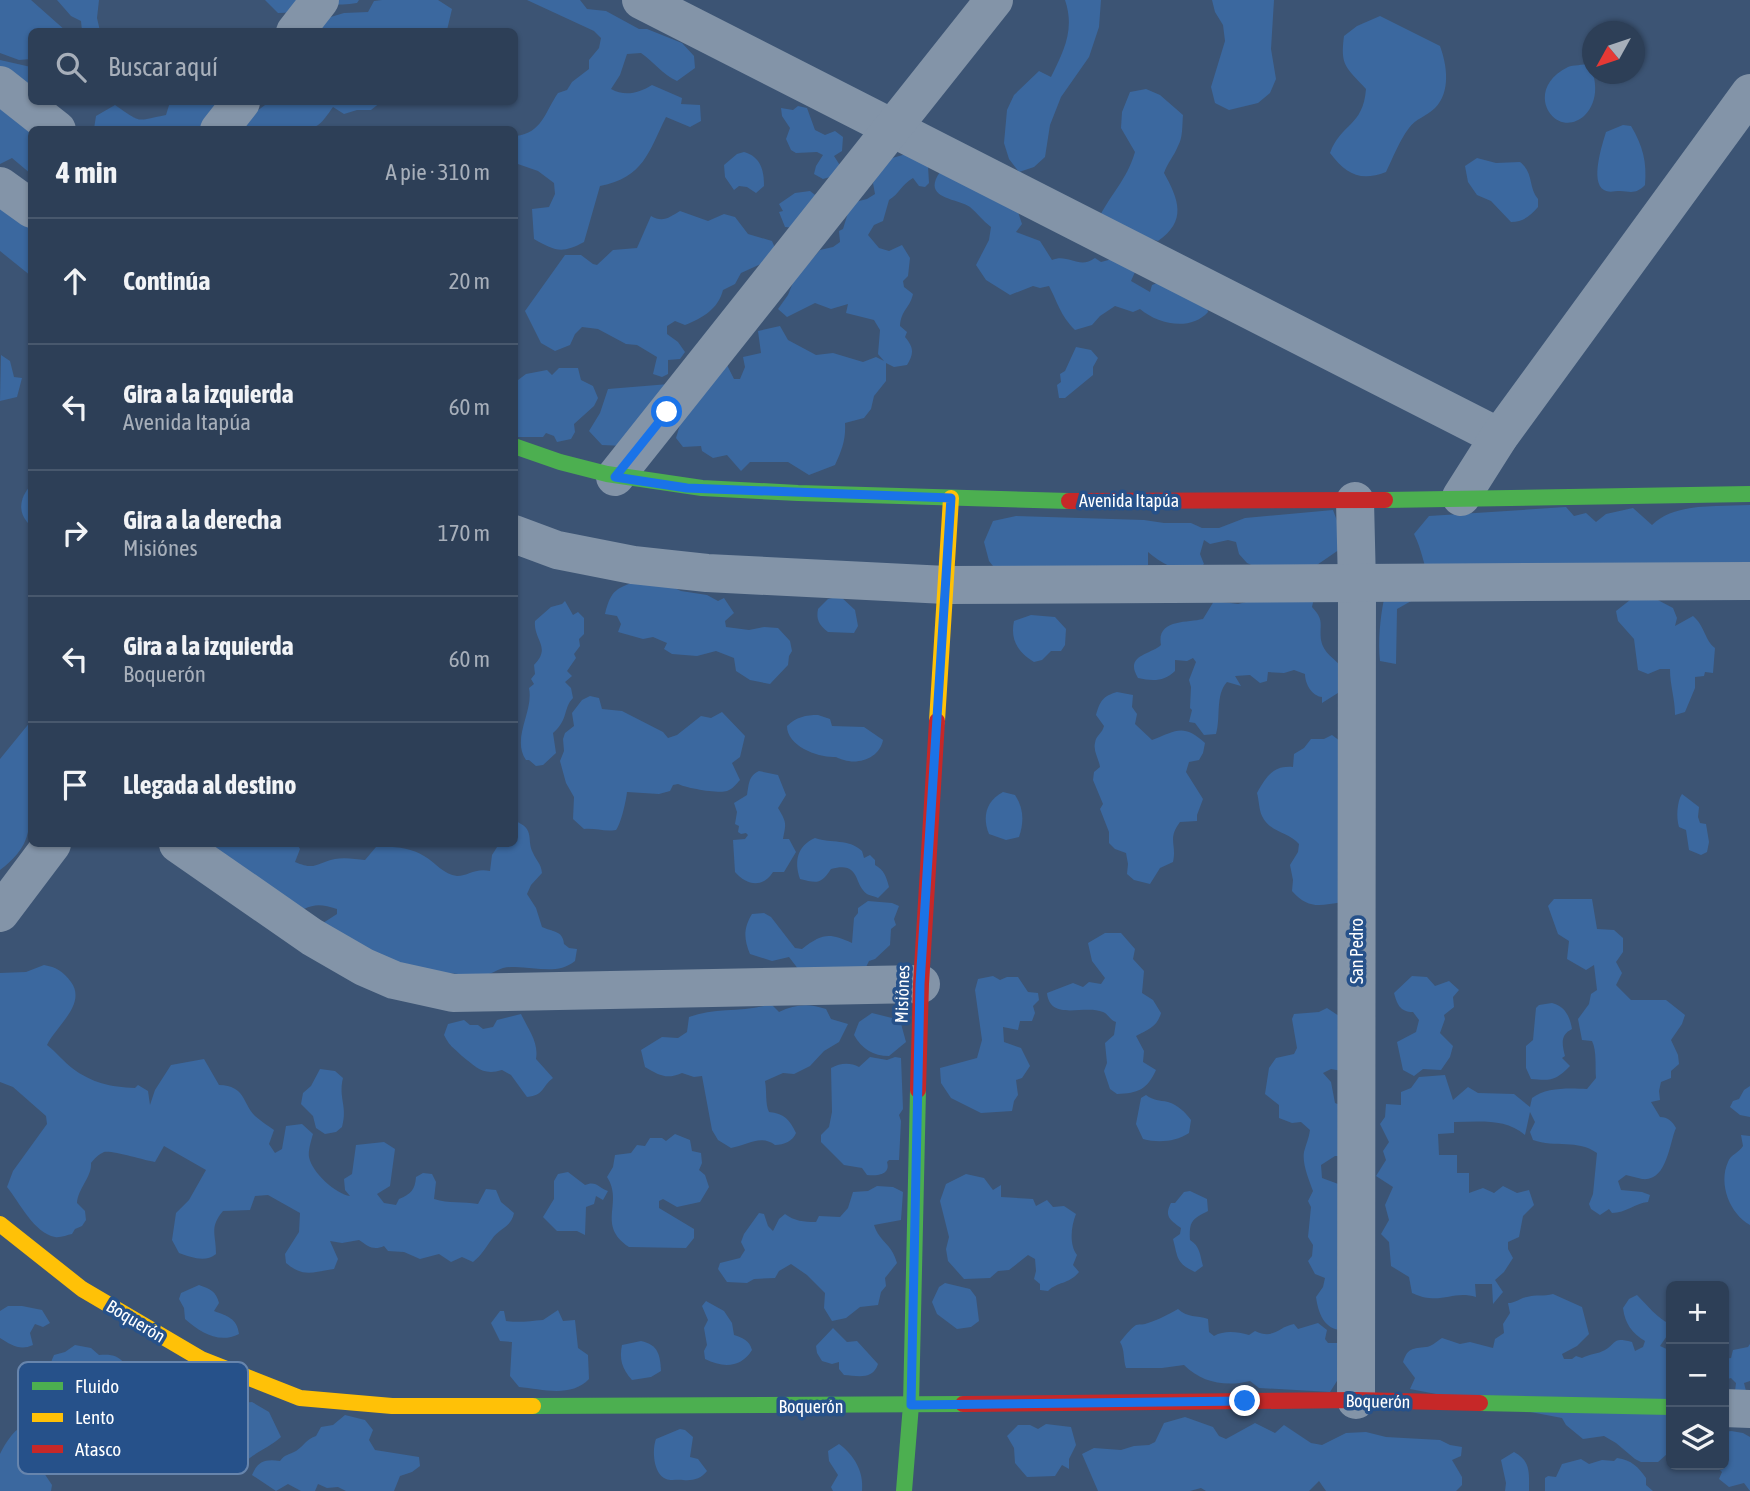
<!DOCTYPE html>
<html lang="es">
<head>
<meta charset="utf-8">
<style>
	:root { --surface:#2d3f57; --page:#394a61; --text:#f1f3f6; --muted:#a7afba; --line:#48586d }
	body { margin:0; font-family:"Asap Condensed",sans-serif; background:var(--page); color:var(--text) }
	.controls { position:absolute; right:21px; bottom:21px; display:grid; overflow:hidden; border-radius:10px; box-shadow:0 2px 5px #0004 }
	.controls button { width:63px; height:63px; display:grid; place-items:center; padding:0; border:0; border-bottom:2px solid var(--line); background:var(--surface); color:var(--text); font:35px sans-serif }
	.compass { position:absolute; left:1582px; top:21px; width:63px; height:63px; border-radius:50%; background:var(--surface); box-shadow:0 2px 5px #0004; rotate:230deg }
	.stop { position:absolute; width:21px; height:21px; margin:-16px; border:5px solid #1a73e8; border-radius:50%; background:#fff }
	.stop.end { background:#1a73e8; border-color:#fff; box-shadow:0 2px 7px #0008 }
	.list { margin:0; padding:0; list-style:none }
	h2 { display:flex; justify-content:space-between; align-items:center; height:91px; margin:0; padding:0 28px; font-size:30px }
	h2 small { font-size:23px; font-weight:400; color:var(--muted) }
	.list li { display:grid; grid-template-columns:46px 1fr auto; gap:21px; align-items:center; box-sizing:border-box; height:126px; padding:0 28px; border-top:2px solid var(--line) }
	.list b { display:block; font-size:26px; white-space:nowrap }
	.list p { margin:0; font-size:23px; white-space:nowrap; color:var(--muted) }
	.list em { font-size:23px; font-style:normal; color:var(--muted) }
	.icon { flex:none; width:38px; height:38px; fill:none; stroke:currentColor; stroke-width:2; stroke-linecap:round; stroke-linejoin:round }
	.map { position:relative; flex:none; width:1750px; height:1491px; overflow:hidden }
	.search { position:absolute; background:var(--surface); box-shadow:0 2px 5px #0004; left:28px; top:28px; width:490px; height:77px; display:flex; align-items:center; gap:18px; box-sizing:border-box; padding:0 24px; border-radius:10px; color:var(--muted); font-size:26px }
	.panel { position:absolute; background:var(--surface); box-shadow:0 2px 5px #0004; left:28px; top:126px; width:490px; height:721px; border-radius:10px }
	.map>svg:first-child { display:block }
	.green { fill:#3b689f }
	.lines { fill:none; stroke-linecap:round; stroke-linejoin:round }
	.street { stroke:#8394a8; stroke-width:38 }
	.fast { stroke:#4caf50; stroke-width:16 }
	.slow { stroke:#ffc107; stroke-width:16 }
	.jam { stroke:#c62828; stroke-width:16 }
	.route { stroke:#1a73e8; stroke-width:9 }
	.labels { text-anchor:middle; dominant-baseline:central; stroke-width:7; stroke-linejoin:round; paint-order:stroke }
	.street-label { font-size:18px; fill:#fff; stroke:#26518a }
	.key { fill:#26518a; stroke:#6785ad; stroke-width:2 }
	.key-label { font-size:19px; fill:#fff }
</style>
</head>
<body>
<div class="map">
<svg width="1750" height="1491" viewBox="0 0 1750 1491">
	<rect width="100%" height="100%" fill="#3c5474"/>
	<g class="green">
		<polygon points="0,0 31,0 66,31 32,32 31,59 19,60 0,53"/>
		<polygon points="57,0 99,0 97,18 100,31 82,31 81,21 71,16"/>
		<path d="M265,0H359L357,3C347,5 338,4 329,5C311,8 296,13 278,13Z"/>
		<polygon points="382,0 438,0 452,9 447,30 318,32 324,19 344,13 368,12 374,1"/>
		<path d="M527,0H580L587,9L606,11L639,29H647L682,43L694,56L695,68L677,81C662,74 654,62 641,53L627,54L620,75L611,89C625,97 639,93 652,85L682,98L681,104L700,105L701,121L690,127L666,117C648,153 644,177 600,186L584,242C562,254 555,251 534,239L532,209L549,207L555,194L554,183L538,171L515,163L516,136C542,133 545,112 558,93L567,90L572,82L589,69V60L599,48L601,38L594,31Z"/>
		<path d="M1065,0H1101L1099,27L1089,57L1061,97L1050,125L1045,157L1034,167L1019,172L1009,159L1004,143L1007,110L1014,95L1039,71L1051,77C1064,51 1075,29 1065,0Z"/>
		<polygon points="1212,0 1274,0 1271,49 1276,79 1270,93 1258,103 1229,110 1215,103 1211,87 1225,41 1223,25 1215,12"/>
		<path d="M1380,16L1440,46C1447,65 1451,92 1435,108C1427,116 1415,119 1409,128C1399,141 1393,158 1386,172C1360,182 1346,174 1330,153C1341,123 1363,127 1366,89C1346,67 1340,66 1344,36L1357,26Z"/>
		<polygon points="0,60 31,67 31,174 12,158 0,164"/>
		<path d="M1589,64C1591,71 1595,77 1595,85C1596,95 1593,107 1585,115C1557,142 1520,91 1568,67C1573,65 1583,65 1589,64Z"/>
		<path d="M1146,89L1160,95L1183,115C1182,126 1183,137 1178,146C1174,156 1168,162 1164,173C1179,200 1187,221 1158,241L1126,232L1098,220C1110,194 1126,182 1135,152L1121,128L1122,112L1130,92Z"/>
		<path d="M170,102L218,103L204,127H198L197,129H94L96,116L115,105C143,124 135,121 166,115Z"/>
		<path d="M277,102H381L371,110H357L344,114L333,107C325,118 317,133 302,127L244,130L245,120L265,105Z"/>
		<polygon points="798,106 807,108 815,130 825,135 835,131 843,137 842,151 834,156 841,167 830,177 823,179 814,174 816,166 823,155 817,152 796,153 791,150 786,139 790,128 782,116 781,108 793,110"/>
		<path d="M1623,125L1631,126C1643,146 1647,162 1645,185C1636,194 1632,192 1620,191C1614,191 1609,193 1604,190C1590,182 1602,145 1606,132Z"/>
		<path d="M744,152C761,157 764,170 764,186L756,193L747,187L739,186L734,190L725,177L724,165L737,154Z"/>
		<path d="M906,154L928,166L929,183L925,187L919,186L913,178C902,184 899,194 889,200L883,221L874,225L868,235L879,248L889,251L902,245L910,258L908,276L903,281L904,287L913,294C910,308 901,310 900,326L907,332L905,337C914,348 914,353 907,365L894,367L886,363V381L874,396L871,409L864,418L845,423C846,439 842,450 835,465L809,475L788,462H750L741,471L727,455L713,458L702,451L701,446L683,447L676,438L682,418L727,365L734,379H740L745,367L743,357L761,353L758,331L780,326L788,340L816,355L833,353L863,362L876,357L884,361L878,354L880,330L874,320L846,313L848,304L831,309L815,303L787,317L778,309L788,295L794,280L820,250L833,247L840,242L839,231L843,229L851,203L867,199L875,194L873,183L889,159Z"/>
		<path d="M1477,158L1496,163L1520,162C1534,173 1528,187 1538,199V207C1530,216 1523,222 1511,222L1491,201L1477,195L1468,182L1465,166Z"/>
		<path d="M940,172L1017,209L1022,224L1016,232L1040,241L1052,260C1068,253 1079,270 1095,258L1101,262L1116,258L1135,272L1131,281L1150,292L1152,285L1165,280L1203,290L1208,312C1191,331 1159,325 1140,309L1133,312L1115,306L1100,316L1092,325L1075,330C1060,315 1058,303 1049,286L1040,288L1033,286L1010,295L986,280L976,265L989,240L991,227C983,221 977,213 970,207C957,198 921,199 940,172Z"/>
		<polygon points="0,186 32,211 31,276 0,251"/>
		<polygon points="810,191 819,198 795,228 785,227 779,212 783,211 779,204 795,193"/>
		<path d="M680,211L708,221L724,214L735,217L748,234L772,241L775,248L774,258L741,273L735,284L723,290C718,309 703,318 685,325L675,321L667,326V334L678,342L685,352L680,359L668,360V374L662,377L653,374L657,357L637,345L626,344L598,329L582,327L575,334L570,345L555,351L541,343L525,311L565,255H581L593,264L597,265L613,250L637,248L651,216C663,223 670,217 680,211Z"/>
		<polygon points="1076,347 1091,350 1098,358 1093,367 1093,375 1065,398 1059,398 1057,385 1061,382 1060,374 1065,371"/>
		<polygon points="1,355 10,361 14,377 22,378 17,397 0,401"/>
		<polygon points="559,368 578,368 581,380 593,386 598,398 594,406 574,424 575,432 571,439 557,442 554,436 546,433 543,437 515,437 514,383 526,374 547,370 552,375"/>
		<polygon points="669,384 624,446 602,445 589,431 600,413 608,389"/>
		<path d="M31,485V526C17,514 19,498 31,485Z"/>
		<path d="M1750,505V591L1430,582C1424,566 1422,550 1414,534L1429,516L1566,507L1574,516L1586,513L1596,522L1606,514L1633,508L1652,525C1675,502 1719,507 1750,505Z"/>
		<path d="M1333,510L1346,545L1311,569L1267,572L1247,563L1239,554L1236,542L1228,540L1210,544L1204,540L1200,554L1204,564L1194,573C1176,571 1161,563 1148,552V565L1000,575L989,561L984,542L993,521L1016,516L1144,520L1164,523H1191L1202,528H1219L1245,518Z"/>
		<path d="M640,580L664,583L681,591L707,595L718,601L724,598L734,613L725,621L726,627L749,630L764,627L778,628L790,641L792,651L789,656L788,665L770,684L750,680L736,671L734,658L716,651L697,656L672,654L664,649L667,643L653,637L643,639L618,632L621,624L617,616L605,614C611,589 617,588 640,580Z"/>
		<path d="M840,596L855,610L858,626L854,633L828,632C819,625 816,620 818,609L828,599Z"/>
		<path d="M1652,597L1673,608L1677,618L1675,626L1693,616C1705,626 1705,641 1715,648L1713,673L1705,672L1704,676L1695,677V688L1685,712L1675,715C1675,698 1670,686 1670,669H1660L1648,674L1638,670L1634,639L1618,621L1616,611L1630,600Z"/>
		<path d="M1314,598L1312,607C1325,621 1319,623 1321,640C1323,653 1335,659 1343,668L1341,691L1322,703V697C1312,696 1305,684 1305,674L1294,670L1284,673L1268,672L1267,681L1260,683L1250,675L1235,676L1241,686L1227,682C1215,695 1221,718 1216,734L1204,735L1195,723L1189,722L1192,710L1190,708L1191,687L1189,680L1196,662L1193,658L1187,661L1175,660V671C1164,682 1152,681 1138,678C1124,655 1150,655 1161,645C1156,619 1187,623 1203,619L1214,601L1238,604L1250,601Z"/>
		<path d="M1384,599L1413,600L1397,609L1396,664L1380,661C1378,641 1380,619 1384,599Z"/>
		<path d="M565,601L573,615L578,612L584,618V634L579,639L580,646L574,654L576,658L567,671L572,676L565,682L571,688L573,698C563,708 569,719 553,733L556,753L543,765L536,766L529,760H526C511,738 534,712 529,688L534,684L531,679L535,674L534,665C552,647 533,640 535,621L551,607L562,604Z"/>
		<path d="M1031,615L1055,617L1066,629L1065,645L1061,651H1051L1042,660L1034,662C1018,652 1010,640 1014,621Z"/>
		<path d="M1117,692L1133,695L1132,707L1137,714L1135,724L1152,740C1176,731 1183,723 1205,743L1203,753L1199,760L1189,762L1186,772L1203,799L1197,815V821L1180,822C1167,839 1177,844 1173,862L1160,868L1150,884L1134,880L1127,874L1128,864L1126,853L1115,849L1109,843V832L1100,809L1103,804L1093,780L1094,772L1100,767C1099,759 1093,751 1095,743C1096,735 1102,734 1104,726L1096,715C1100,701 1103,696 1117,692Z"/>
		<path d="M590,696L599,698L602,709L622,711L663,732L668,738L677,735L701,716L711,718L722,712L745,736L740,757L732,763L740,780C736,784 733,789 727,791C719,794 686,788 678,784L673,785L670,791L659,794L627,792C626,801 621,824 616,830C604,832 596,828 584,829L573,819L574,797L566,783L560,761L564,751L563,739L565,733L574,726L572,713L582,700Z"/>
		<path d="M818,715L830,719L832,726L864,727L883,740C880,757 860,765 844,760C838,759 839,757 833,757C817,757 787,746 787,726C796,717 806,715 818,715Z"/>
		<path d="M31,721L32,809C29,817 29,824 28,832C25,848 12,861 0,870V759Z"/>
		<path d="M1332,735L1340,741L1342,902C1319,906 1308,909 1292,891L1293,880L1290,865L1298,852L1299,844C1289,832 1269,832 1262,816C1259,810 1259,800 1257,793C1266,777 1273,765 1293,767L1294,754L1304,748L1311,739H1324Z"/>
		<path d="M759,771L778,775L786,795L778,808C787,823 786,823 783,839H789L796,852L784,872H773C763,888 747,886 735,872L733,840L745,839L748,835L746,833L741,834L738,832L739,826L735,824L737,812L734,803L747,795C749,785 748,776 759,771Z"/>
		<path d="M1003,792L1015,795C1024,809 1024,822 1019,837L1006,840L989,834C982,817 986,801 1003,792Z"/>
		<path d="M1682,794L1699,807L1698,817L1700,823L1706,824L1709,842L1707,852L1701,855L1689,850L1686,830L1679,827C1676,818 1677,801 1682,794Z"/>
		<path d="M515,821C536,829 526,840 533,853C537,862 541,863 542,873L531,885L527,894L536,908L542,927C552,932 563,930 564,944L569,948L577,949L575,961C554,978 528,963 503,968C496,970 490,975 482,976L400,969L323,923L337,914V909C324,905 316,903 304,909L199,844H297L300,849L295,862C316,871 316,863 335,859C344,857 356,859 365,860L376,847C392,846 410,847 424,856C435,862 444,875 457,876C469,876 474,868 490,871L492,855L499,844H514Z"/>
		<path d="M815,838C832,844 848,838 862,851L864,858L870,855L875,860V865C884,870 886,876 889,887L878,898C876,897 869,895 867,894C853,884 861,861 831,869C821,885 816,883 800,879C794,861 797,846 815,838Z"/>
		<path d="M1554,899H1592L1597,929L1614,930L1623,938V952L1616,962L1622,973L1616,985L1631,1000H1666L1685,1015L1682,1024L1671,1040L1678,1055L1679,1064L1671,1071V1078L1661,1082L1659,1091L1660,1100L1651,1102L1660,1117C1668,1117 1672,1121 1676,1128C1669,1144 1667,1182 1642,1179C1637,1178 1631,1176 1626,1175L1618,1181L1621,1190L1642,1192L1650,1195L1648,1202C1635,1203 1626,1213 1612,1213L1609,1209L1600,1215L1591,1209L1589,1204L1593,1194L1597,1153C1578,1139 1555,1148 1533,1140L1530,1132L1535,1122L1530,1112L1525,1135C1505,1118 1479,1122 1454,1122V1133L1438,1134L1439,1155H1457V1173H1469V1193L1483,1188L1494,1193L1503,1186L1517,1193L1529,1190L1534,1205L1523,1216L1519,1237L1508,1242V1249L1513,1258L1504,1272L1495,1280L1503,1292L1493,1304L1492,1284H1475L1476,1297C1457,1291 1447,1300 1429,1298C1424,1298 1417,1295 1412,1293L1409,1277L1391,1266L1389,1242L1381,1234L1389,1220L1385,1205L1393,1187L1376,1176L1386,1160L1383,1151L1389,1142L1380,1124L1385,1117L1386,1104L1401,1105V1092L1411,1088L1419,1077L1445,1075L1453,1100L1468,1087L1478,1093L1514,1094L1530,1107L1532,1098C1546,1087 1570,1088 1587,1089L1596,1078C1595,1067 1597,1051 1592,1041L1582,1040L1578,1019L1589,1004L1591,994L1597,990L1594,965L1586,970L1567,959L1569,941L1558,934L1548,906Z"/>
		<path d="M868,901L892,903L899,906L894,919L896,925L891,929L890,945L875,959L869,961L866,967L802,974L789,957L772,961L750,954C744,939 743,929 752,914L764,913L771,917L795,948L802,949C823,933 829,933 852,943L854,918L858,913V908Z"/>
		<path d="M1105,933H1121L1135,949L1133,959L1144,971L1142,993L1153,1000L1161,1013C1157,1027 1149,1029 1136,1036L1144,1051L1143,1062L1156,1070C1147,1090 1138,1093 1117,1094L1110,1089L1104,1071L1107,1063L1105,1043L1114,1035L1116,1022C1110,1020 1108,1014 1103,1012C1084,1004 1050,1022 1047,993L1073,983L1083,987L1089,982L1101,984L1105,978L1092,961L1088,943Z"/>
		<path d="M44,965C56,967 64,972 71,982C87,1004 56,1026 47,1045C56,1052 65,1063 72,1068C92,1083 110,1087 135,1088L138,1085L148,1091L150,1105L155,1090L171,1065L204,1059L219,1085C246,1086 242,1103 255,1116C261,1121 268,1126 274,1130L269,1144L275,1153L282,1149L286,1126L302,1124L313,1134C311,1141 308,1151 309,1157C312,1173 336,1194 350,1196L345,1190L344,1179L352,1174L356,1145L384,1142L395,1149L390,1186L377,1194L384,1203L396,1205L399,1199C411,1194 415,1190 416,1177L423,1173L432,1174L436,1182L434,1199C449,1204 463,1201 478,1204L486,1189L496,1190L501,1202L514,1213C511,1228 499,1228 492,1239C485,1248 482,1255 473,1262L462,1257L451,1262L439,1254L420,1259L404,1252L388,1251L384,1246C373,1251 368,1246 359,1240L342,1243L330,1241L338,1259L334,1269C313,1272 304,1278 286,1263L285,1254L299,1232L300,1213L268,1195L255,1196L250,1210L223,1211C209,1228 216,1233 216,1254C205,1263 191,1257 179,1253L172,1240L176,1213L189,1200L206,1170L164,1146L155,1162C144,1160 111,1150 104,1152C99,1154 94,1159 91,1163C92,1177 78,1188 77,1203L85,1211L86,1220L82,1226L75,1229L72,1234C67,1235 60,1238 55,1237C34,1233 20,1203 7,1187L13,1171L47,1124L46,1116L13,1087L0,1082V973L26,972Z"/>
		<polygon points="993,976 1000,980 1007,977 1018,977 1028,992 1038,993 1039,1000 1033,1006 1035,1013 1032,1021 1020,1021 1018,1030 1003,1027 1004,1042 1021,1048 1030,1066 1022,1078 1016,1080 1018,1095 1014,1101 1012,1111 981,1113 951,1098 941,1083 940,1068 977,1058 982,1040 975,990 978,979"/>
		<path d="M1412,976L1427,977L1435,986L1449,981L1459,990L1453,997L1454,1007L1444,1015L1445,1019L1440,1033L1453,1046L1450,1057L1441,1070L1423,1069L1414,1076L1403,1070L1397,1042L1416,1032L1419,1020L1413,1012C1400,1012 1397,1004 1394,993Z"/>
		<path d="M1552,1003C1565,1006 1570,1017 1572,1029C1560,1035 1562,1044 1565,1056L1562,1058L1570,1066C1556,1080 1552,1081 1531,1079L1526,1068V1046L1533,1040L1536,1008L1539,1005Z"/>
		<path d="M771,1004L779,1012C795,1004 809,1003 826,1009L831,1019L848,1024L839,1042L824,1051L810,1066L794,1074L783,1073L765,1081C767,1091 765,1104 769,1112C784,1113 790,1120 796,1133C793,1141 784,1145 775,1145C761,1134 747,1145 731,1148L718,1140L712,1130L702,1076L694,1077L682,1073C666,1080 659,1075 645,1067L641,1050L662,1037L678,1038L687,1032L689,1017C715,1007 744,1013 771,1004Z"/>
		<path d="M1327,1008L1342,1018V1071L1331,1069L1323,1073L1331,1082L1335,1103L1345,1107L1343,1156H1335L1321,1165L1322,1178L1341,1185L1342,1330C1324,1330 1318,1312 1316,1297L1323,1287L1325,1278L1315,1274L1308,1261L1312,1256L1313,1245L1308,1237L1311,1207L1308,1201L1313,1191C1309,1180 1302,1164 1304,1152C1306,1144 1309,1138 1310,1130L1301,1122L1292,1123L1279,1118V1105L1265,1094L1269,1068L1276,1058L1294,1054L1297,1048L1292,1019L1294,1014L1319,1012Z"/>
		<path d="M872,1013L900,1020L906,1042L889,1056C873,1056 862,1049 854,1035L859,1022Z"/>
		<path d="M521,1014C528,1029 539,1042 536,1059L553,1078C541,1087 545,1095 527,1097L511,1075L502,1070C483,1076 476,1067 462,1056C453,1047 450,1047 444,1035L448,1024L464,1020L470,1025H478L483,1029L493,1027L497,1020Z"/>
		<path d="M870,1057L887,1060L895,1057L901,1058L903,1109L899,1115L901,1121L899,1160H889L887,1162C891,1175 877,1176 867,1175L862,1168L844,1165L821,1142V1135L829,1127L832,1112L831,1068C840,1063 850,1062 859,1067Z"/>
		<path d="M320,1069L335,1071L343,1078C338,1098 348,1106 342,1127L336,1132L325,1134L316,1128L313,1116L301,1104L303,1093L311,1086Z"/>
		<polygon points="1750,1086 1750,1117 1740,1115 1730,1107 1733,1101 1739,1099 1744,1090"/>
		<path d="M1146,1095C1154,1101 1159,1100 1168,1102C1178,1105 1185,1112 1191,1120L1189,1133C1175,1142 1158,1143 1143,1139L1136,1124L1141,1098Z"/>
		<path d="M675,1134L690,1140L692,1151L701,1153L702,1163L699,1170L705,1175L709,1187L700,1202L677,1207L663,1199L659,1201V1208L694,1229V1238L686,1248L629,1247C596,1225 624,1203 607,1177L613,1167L615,1155L631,1153L637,1145L645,1146L650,1138H662L666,1141Z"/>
		<path d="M1741,1135L1750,1136V1225C1730,1214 1718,1184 1728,1162C1731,1154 1739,1153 1743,1146Z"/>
		<path d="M568,1172L585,1185C596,1180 599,1188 608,1191L603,1200L596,1196L594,1204L586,1207L585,1235L577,1231H557L543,1217L554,1199V1181L558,1174Z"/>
		<path d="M966,1174L984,1178L993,1190L1001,1185V1197L1033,1199L1036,1206L1047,1200L1053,1207L1064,1206L1076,1214C1071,1226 1069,1245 1077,1255L1073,1265L1079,1272C1068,1285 1058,1281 1048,1291L1040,1290V1284L1034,1279L1036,1271L1035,1259L1028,1255L1009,1270L998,1271L990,1278L964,1279L948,1261L946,1249L949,1237L940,1201L946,1184Z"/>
		<path d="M877,1186L893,1187L903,1192L901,1220L874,1225C880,1243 891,1242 897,1263L885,1278L886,1286L881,1292L878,1305L860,1307L846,1318L832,1321L824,1308L825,1293L807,1275L791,1264L779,1271L775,1278L754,1279L747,1283L727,1282L718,1269L720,1263L740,1258L745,1250L741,1242L744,1234L759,1213L764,1214L768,1226L773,1231L779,1219L785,1214C794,1221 804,1222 816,1222L819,1216L840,1217L848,1208L853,1192L868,1191Z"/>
		<path d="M1190,1191L1207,1199L1208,1211C1192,1219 1189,1221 1190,1240C1200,1246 1200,1255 1203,1266L1195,1272C1176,1263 1178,1258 1173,1239L1180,1234L1181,1228C1170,1220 1164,1216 1171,1203H1175L1184,1192Z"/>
		<polygon points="945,1283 970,1289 976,1297 979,1321 971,1327 957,1329 937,1314 932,1302 939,1287"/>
		<path d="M199,1285C210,1289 216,1291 219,1303L214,1311C227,1316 237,1318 239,1334C219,1344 201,1333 185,1319L184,1308L179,1299L181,1293Z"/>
		<path d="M1553,1294L1582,1307L1589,1334L1577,1346L1562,1354L1564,1359H1572L1576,1356L1582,1358C1589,1354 1598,1354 1605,1350C1618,1342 1612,1337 1632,1342L1635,1351L1643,1347L1645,1341C1632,1333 1625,1324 1623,1308L1629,1299L1637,1295C1647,1305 1658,1319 1670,1324L1671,1330L1660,1346L1671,1351V1430L1667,1434L1671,1441V1460L1667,1454L1658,1462H1641L1635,1459L1616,1443L1604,1436L1583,1439L1566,1425L1562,1418L1410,1389L1415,1378L1403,1362C1408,1347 1413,1349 1426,1347C1431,1347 1437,1341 1442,1338L1460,1344L1470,1342L1493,1348L1495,1339L1504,1333L1503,1324L1510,1313L1508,1303C1516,1303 1519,1298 1527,1297C1535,1294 1544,1297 1553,1294Z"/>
		<path d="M706,1301L724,1311L732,1323L734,1335C743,1338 749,1340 752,1350C741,1368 723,1368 705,1359L704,1351L707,1345L704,1328L708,1320L702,1306Z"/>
		<path d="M8,1306H22L42,1310L50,1323L43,1327L35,1324L30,1333L33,1345C20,1351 11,1345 0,1338V1311Z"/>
		<path d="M1178,1309C1187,1318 1197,1315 1208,1319L1209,1332L1214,1336C1225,1330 1237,1332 1249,1335L1255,1331C1274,1340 1278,1327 1294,1324L1298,1329L1318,1323L1327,1330L1325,1339L1328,1343H1340L1356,1351L1330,1392L1259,1388L1250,1381C1226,1387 1202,1383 1184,1365L1162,1368H1126C1123,1359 1125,1350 1120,1342C1124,1337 1131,1328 1136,1325C1140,1324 1144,1325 1148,1323C1160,1319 1167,1315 1178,1309Z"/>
		<path d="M558,1310L563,1321L575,1320L578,1348L588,1355L589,1379C571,1398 542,1389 519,1387L510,1376L512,1342L500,1341L491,1323L500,1311H504L506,1321C519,1323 530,1321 543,1320Z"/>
		<path d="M833,1328L847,1342L857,1341L878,1364C873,1380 858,1376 844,1375L839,1369V1362L832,1364L822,1361L817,1353L816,1346Z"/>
		<path d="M641,1341C658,1345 660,1354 661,1371L651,1377L632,1380C622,1369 619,1359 622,1345Z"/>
		<polygon points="1750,1344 1750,1381 1744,1383 1746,1391 1735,1391 1736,1383 1731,1378 1724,1380 1724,1359 1731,1358 1733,1350 1748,1347"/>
		<path d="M75,1345L91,1348L99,1355C111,1354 118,1355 126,1365L123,1380L126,1385L121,1397L127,1399L133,1395L130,1384L136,1369L154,1376L167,1377L172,1385L183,1387L187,1396L213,1395L239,1403L252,1402L269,1412L281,1437C269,1448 255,1452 244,1463L225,1460L215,1444L224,1439L220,1434C210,1439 204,1439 196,1432L195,1415L189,1409L174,1426L151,1437L136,1425C117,1437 110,1421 90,1442H75L79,1452L71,1457L72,1465L67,1473H44L52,1485L51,1491H0V1454C4,1446 13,1430 22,1427C27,1413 31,1405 44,1398L41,1389C50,1378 48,1367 54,1355L65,1352Z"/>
		<path d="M345,1415L365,1420L373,1430L369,1440L375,1450L419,1457L420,1466L412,1472L400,1476L394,1491H346L338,1487L327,1488L318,1484L315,1491H301L288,1484L276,1491L252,1475C258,1461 265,1459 280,1461C285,1454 289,1455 296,1451C305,1445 305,1440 316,1436L321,1427L333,1425Z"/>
		<polygon points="1185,1417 1213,1427 1219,1436 1226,1439 1255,1423 1275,1433 1284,1425 1311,1443 1322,1445 1346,1433 1366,1432 1386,1437 1440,1440 1450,1445 1462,1447 1461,1456 1452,1460 1462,1477 1462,1485 1456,1491 1326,1491 1319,1481 1309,1491 1206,1491 1201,1488 1190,1491 1098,1491 1082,1454 1094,1448 1121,1450 1134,1446 1149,1445 1155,1442 1164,1423"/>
		<polygon points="1046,1424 1071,1427 1076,1445 1069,1459 1069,1469 1062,1465 1055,1476 1027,1477 1015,1463 1014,1448 1007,1436 1018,1425 1030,1425 1038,1429"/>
		<path d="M680,1429L685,1430L693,1437L690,1457L698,1459L707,1471C701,1479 692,1481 683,1480C678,1479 671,1481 666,1479C653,1474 652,1449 656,1439Z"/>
		<polygon points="1731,1431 1743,1433 1750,1437 1750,1491 1744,1483 1729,1487 1719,1479 1722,1472 1715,1465 1724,1465 1724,1432"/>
		<path d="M839,1444C854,1455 864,1471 862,1491H833L831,1487L838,1475L829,1461L828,1451Z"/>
		<path d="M1514,1452C1531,1461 1529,1473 1529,1491H1505L1506,1483L1501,1460Z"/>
		<path d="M1617,1458C1632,1460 1638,1467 1646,1478V1485L1653,1491H1545V1478L1548,1476L1556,1477L1562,1464L1581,1459L1589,1464L1602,1460L1614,1461Z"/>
	</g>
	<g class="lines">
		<g class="street">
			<polyline points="641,0 1499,437"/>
			<polyline points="295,32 320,0"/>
			<polyline points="0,85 57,130"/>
			<polyline points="219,130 241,102"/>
			<polyline points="0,186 32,209"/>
			<polyline points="615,477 994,0"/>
			<polyline points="1461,497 1499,437 1750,93"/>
			<polyline points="1355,501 1357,584 1356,1400"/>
			<polyline points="514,534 557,550 633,565 707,573 946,585 1750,581"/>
			<polyline points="178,844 312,937 364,967 394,980 453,993 921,984"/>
			<polyline points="0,913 52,844"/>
			<polyline points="1724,1408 1750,1409"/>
		</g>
		<g class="fast">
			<polyline points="514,446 560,462 607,474 702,488 798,493 1069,501"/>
			<polyline points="1385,500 1750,494"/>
			<polyline points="1480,1403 1671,1407"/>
			<polyline points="533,1406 963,1404"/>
			<polyline points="904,1491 911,1405 918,1090"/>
		</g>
		<g class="slow">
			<polyline points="937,721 951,498"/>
			<polyline points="0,1224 82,1289 201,1359 300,1398 392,1406 533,1406"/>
		</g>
		<g class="jam">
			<polyline points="1069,501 1385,500"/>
			<polyline points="918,1090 921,984 937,721"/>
			<polyline points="963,1404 1356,1400 1480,1403"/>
		</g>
	</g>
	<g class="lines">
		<polyline class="route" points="667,412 615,477 687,488 951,498 920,984 911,1405 1245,1401"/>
	</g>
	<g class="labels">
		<g class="street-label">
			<text x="1129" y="500">Avenida Itapúa</text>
			<text transform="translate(1356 951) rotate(-90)">San Pedro</text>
			<text transform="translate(902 994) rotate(-88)">Misiónes</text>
			<text transform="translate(136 1321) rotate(31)">Boquerón</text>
			<text transform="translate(1378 1401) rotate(1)">Boquerón</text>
			<text x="811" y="1406">Boquerón</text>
		</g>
	</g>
	<rect x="18" y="1362" width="230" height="112" rx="10" class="key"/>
	<rect x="32" y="1382" width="31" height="8" fill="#4caf50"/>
	<rect x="32" y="1413" width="31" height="9" fill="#ffc107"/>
	<rect x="32" y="1445" width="31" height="8" fill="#c62828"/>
	<g class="key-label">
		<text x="75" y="1393">Fluido</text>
		<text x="75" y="1424">Lento</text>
		<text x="75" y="1456">Atasco</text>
	</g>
</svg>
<div class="controls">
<button>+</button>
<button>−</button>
<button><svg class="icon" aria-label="layers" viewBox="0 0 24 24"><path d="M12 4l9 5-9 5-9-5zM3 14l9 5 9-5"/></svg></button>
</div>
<svg class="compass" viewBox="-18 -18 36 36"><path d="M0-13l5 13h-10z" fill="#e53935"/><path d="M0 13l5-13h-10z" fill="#a7afba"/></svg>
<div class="stop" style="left:667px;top:412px"></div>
<div class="stop end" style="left:1245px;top:1401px"></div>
<div class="search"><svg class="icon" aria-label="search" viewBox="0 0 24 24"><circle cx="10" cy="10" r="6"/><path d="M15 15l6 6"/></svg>Buscar aquí</div>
<section class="panel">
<h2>4 min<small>A pie · 310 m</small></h2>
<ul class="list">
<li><svg class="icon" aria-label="ahead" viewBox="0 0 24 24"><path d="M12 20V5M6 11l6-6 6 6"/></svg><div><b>Continúa</b></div><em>20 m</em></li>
<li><svg class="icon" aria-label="left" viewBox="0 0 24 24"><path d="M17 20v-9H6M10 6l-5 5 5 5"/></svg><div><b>Gira a la izquierda</b><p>Avenida Itapúa</p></div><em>60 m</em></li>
<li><svg class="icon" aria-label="right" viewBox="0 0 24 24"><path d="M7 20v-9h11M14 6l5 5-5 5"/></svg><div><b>Gira a la derecha</b><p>Misiónes</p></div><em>170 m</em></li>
<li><svg class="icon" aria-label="left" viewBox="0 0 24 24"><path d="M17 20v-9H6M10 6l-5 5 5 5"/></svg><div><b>Gira a la izquierda</b><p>Boquerón</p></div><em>60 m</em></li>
<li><svg class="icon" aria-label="arrive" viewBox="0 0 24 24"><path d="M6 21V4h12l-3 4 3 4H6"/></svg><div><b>Llegada al destino</b></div></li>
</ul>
</section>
</div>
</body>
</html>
